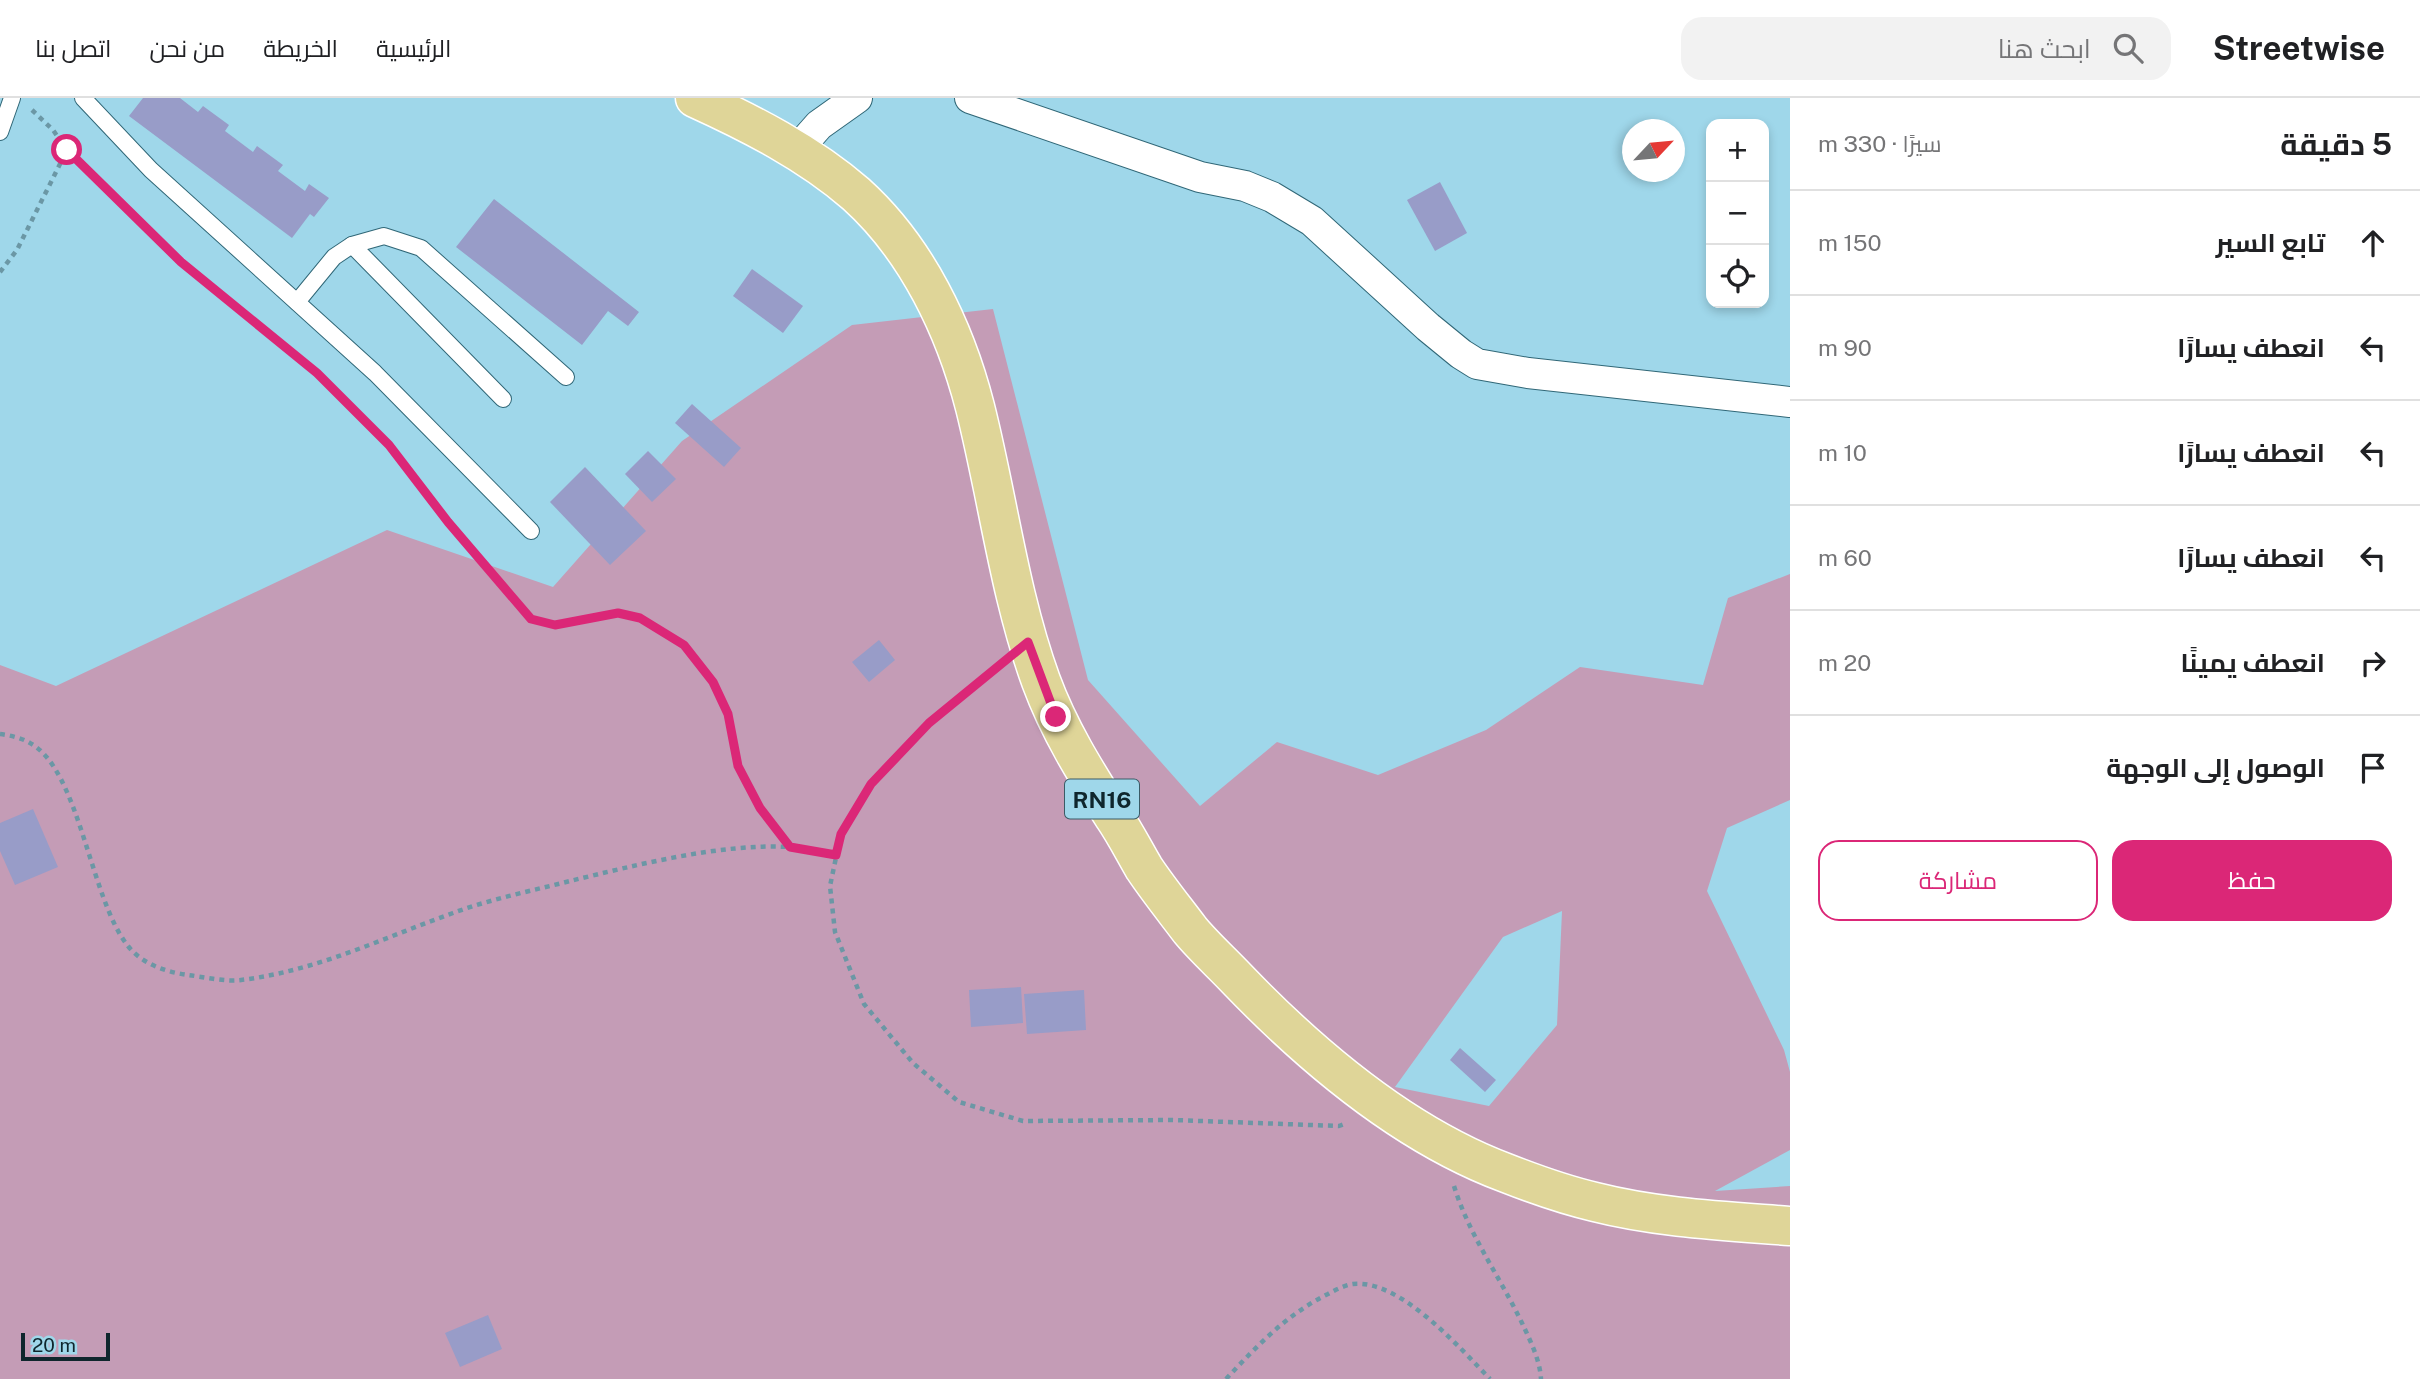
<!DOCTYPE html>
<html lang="ar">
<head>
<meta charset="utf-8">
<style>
	:root { --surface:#fff; --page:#f2f2f2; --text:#202124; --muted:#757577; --line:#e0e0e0; --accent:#db2777 }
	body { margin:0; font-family:"Public Sans",Cairo,sans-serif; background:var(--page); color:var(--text); direction:rtl }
	.controls { position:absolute; right:21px; top:21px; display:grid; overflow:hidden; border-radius:14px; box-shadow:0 4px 10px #0003 }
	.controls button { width:63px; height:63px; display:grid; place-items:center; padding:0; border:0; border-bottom:2px solid var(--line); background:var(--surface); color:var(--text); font:35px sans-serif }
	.compass { position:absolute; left:1622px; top:21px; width:63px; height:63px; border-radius:50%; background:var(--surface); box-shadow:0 4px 10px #0003; rotate:64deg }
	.scale { position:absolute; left:21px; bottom:18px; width:89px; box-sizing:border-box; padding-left:7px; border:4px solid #0f262d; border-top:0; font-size:19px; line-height:24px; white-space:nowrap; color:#0f262d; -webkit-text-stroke:5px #9fd7ea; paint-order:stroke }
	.stop { position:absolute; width:21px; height:21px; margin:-16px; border:5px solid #db2777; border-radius:50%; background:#fff }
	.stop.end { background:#db2777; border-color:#fff; box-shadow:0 2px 7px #0008 }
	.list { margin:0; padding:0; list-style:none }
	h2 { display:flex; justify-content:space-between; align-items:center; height:91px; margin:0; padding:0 28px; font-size:30px }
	h2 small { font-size:23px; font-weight:400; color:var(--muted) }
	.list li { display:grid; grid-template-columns:46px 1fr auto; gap:21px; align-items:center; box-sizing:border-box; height:105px; padding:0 28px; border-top:2px solid var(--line) }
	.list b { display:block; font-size:26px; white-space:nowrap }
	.list em { font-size:23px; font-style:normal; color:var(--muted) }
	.actions { display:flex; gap:14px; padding:21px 28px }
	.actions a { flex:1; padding:16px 0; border:2px solid var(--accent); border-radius:21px; text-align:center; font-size:24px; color:var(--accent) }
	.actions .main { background:var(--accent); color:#fff }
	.icon { flex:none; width:38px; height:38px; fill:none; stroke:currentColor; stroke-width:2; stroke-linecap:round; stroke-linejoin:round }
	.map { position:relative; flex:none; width:1790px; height:1281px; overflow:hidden; direction:ltr }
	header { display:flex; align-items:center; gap:42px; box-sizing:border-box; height:98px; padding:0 35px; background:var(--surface); border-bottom:2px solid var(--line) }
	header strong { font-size:33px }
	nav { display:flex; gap:38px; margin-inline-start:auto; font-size:24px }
	.search { width:490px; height:63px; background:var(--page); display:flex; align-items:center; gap:18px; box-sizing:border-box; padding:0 24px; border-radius:21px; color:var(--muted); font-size:26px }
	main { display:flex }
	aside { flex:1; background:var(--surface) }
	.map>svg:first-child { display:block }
	.green { fill:#c49cb6; fill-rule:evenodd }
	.building { fill:#989cc8 }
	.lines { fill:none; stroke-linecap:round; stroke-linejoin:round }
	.service-casing { stroke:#306777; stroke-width:18 }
	.minor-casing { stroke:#306777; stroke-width:32 }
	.primary-casing { stroke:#fff; stroke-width:41 }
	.path { stroke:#6b97a5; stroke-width:4.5; stroke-dasharray:5 5; stroke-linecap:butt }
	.service { stroke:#fff; stroke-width:16 }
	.minor { stroke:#fff; stroke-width:30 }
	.primary { stroke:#dfd598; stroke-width:38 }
	.route { stroke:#db2777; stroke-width:9 }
	.labels { text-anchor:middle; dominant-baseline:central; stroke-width:6; stroke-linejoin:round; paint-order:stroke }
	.shield { fill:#9fd7ea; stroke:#3a5b66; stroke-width:2 }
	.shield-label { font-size:23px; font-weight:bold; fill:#0f262d }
</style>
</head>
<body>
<header>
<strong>Streetwise</strong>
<div class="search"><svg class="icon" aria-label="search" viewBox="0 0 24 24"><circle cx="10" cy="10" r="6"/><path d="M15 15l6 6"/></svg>ابحث هنا</div>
<nav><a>الرئيسية</a><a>الخريطة</a><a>من نحن</a><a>اتصل بنا</a></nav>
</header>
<main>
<aside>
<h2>5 دقيقة<small>سيرًا · 330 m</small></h2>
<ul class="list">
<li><svg class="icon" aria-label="ahead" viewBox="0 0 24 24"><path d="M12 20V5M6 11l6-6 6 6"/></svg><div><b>تابع السير</b></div><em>150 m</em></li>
<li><svg class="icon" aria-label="left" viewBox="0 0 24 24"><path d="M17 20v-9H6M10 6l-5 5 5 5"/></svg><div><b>انعطف يسارًا</b></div><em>90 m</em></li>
<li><svg class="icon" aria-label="left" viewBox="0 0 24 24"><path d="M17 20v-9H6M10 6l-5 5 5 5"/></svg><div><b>انعطف يسارًا</b></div><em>10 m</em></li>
<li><svg class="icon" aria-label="left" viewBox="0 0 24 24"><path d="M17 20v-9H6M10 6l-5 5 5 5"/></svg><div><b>انعطف يسارًا</b></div><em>60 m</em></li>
<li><svg class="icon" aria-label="right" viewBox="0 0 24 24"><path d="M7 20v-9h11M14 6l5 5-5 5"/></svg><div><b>انعطف يمينًا</b></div><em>20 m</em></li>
<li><svg class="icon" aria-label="arrive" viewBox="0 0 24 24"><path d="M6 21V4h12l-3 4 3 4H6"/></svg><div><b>الوصول إلى الوجهة</b></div></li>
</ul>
<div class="actions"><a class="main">حفظ</a><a>مشاركة</a></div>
</aside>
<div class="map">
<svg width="1790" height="1281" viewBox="0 0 1790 1281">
	<rect width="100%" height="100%" fill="#9fd7ea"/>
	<path class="green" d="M993,211L1088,582L1200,708L1277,644L1378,677L1486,632L1580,569L1703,587L1728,500L1790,476V702L1727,730L1707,793L1784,952L1790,974V1052L1715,1093L1790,1088V1281H0V567L56,588L387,432L553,489L682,343L852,227ZM1562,813L1557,927L1489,1008L1395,989L1503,839Z"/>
	<g class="building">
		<polygon points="143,0 180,0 198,14 203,8 229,27 225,33 253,54 257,48 283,67 278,73 305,93 309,86 329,100 314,119 310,116 292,140 129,18"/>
		<polygon points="1440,84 1467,135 1435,153 1407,102"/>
		<polygon points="494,101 639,214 628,228 608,213 582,247 456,149"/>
		<polygon points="752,171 803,208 783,235 733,198"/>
		<polygon points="692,306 741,350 724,369 675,325"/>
		<polygon points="648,353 676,381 652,404 625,376"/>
		<polygon points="585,369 646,433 610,467 550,404"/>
		<polygon points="879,542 895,562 869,584 852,564"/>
		<polygon points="33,711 58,769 15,787 0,753 0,725"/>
		<polygon points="1021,889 1023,925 971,929 969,892"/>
		<polygon points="1084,892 1086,932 1027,936 1024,896"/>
		<polygon points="1460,950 1496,982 1485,994 1450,962"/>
		<polygon points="488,1217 502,1251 460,1269 445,1235"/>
	</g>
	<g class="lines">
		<g class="service-casing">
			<g id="service">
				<polyline points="83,0 151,72 375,275 531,433"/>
				<polyline points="0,34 12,0"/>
				<polyline points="352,147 503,301"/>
				<polyline points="297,204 334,159 352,147 384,138 421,150 566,279"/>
			</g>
		</g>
		<g class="minor-casing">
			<g id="minor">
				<polyline points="970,0 1200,79 1245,88 1272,99 1312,123 1428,229 1461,256 1477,266 1528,275 1790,304"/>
				<polyline points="796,53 819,27 857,0"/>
			</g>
		</g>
		<g class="primary-casing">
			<path id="primary" d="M695,0C750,25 809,55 856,96C917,151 955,231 975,309C998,400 1009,495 1041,583C1059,632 1086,675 1114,719C1125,735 1134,753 1144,770C1158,791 1175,812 1190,832C1204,849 1222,865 1237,881C1312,959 1404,1037 1506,1075C1534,1086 1565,1097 1595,1104C1658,1120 1725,1123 1790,1128"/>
		</g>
		<g class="path">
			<polyline points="32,12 53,32 67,52 181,164 317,275 389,347 448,424 531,521 556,528 618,515 640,520 684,547 713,584 728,616 738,668 760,710 791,749"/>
			<polyline points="0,174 17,152 67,52"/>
			<polyline points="1000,567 929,625 871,686 841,736 830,788 835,834 864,906 913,965 959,1004 1023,1023 1173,1022 1339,1028 1347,1025"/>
			<path d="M0,636C9,637 22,640 30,645C80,672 90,801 128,848C142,866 166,874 188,877C204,879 225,884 241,882C316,873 383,840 453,815C491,801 531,793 570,783C636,767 722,745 789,749C805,750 821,754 836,757"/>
			<path d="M1454,1088C1469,1137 1500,1179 1522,1225C1530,1242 1540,1262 1541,1281"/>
			<path d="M1226,1281C1257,1248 1287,1216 1328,1196C1335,1192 1345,1187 1353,1186C1400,1181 1460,1250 1490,1281"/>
		</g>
		<use href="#service" class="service"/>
		<use href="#minor" class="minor"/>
		<use href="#primary" class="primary"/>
	</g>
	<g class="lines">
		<polyline class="route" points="67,52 181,164 317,275 389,347 448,424 531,521 555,527 618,515 640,520 684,547 713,584 728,616 738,668 760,710 790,749 836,757 841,736 871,686 929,625 1028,544 1056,619"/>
	</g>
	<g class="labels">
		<rect class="shield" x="1065" y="681.5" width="74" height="39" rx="5"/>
		<g class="shield-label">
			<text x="1102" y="701">RN16</text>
		</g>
	</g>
</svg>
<div class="controls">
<button>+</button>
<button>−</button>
<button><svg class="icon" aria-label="locate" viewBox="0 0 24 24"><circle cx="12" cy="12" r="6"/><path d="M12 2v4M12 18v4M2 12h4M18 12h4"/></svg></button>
</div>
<svg class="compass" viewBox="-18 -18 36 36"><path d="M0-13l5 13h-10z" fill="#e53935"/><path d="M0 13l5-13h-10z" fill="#757577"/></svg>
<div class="scale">20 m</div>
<div class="stop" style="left:67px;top:52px"></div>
<div class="stop end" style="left:1056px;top:619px"></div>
</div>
</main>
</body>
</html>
